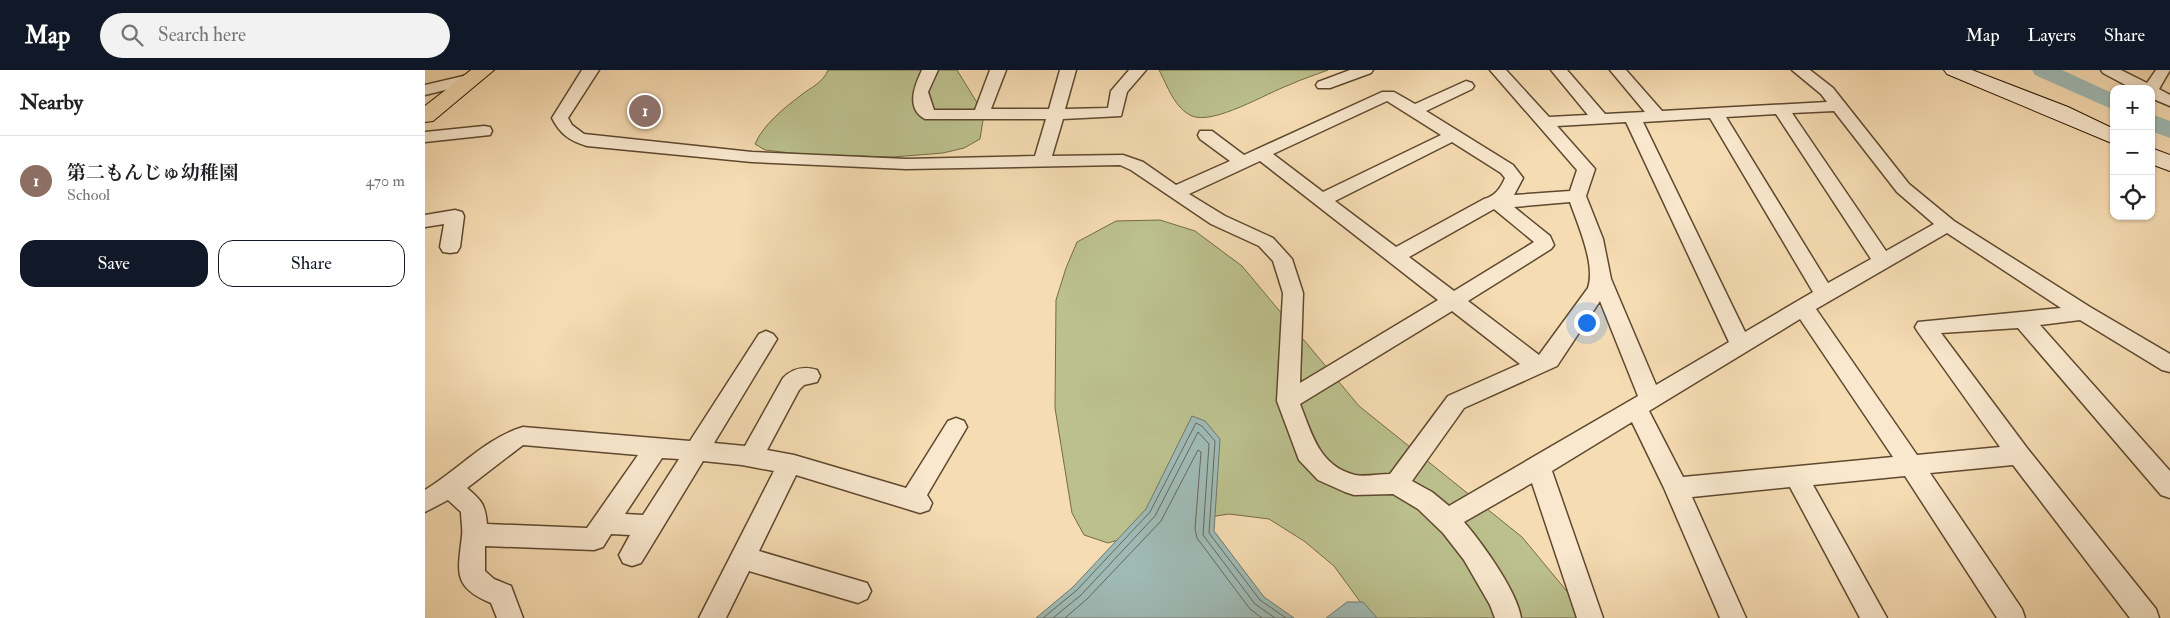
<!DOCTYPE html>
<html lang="en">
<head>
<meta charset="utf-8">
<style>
	:root { --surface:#fff; --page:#f2f2f2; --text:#202124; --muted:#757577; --line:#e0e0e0; --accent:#111827 }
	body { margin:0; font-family:"IM FELL Double Pica","Noto Serif JP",serif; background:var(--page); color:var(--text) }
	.controls { position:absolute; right:15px; top:15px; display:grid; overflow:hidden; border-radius:10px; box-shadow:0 1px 4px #0004 }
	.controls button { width:45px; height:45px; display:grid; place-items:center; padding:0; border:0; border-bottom:1px solid var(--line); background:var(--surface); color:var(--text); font:25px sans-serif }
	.you { position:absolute; left:1161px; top:252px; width:18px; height:18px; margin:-12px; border:4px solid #fff; border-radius:50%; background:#1a73e8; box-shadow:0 0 0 8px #1a73e833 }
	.badge { display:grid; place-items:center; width:32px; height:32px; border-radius:50%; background:var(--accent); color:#fff; font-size:16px; font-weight:700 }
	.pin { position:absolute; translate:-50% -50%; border:2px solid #fff; box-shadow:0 1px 5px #0006 }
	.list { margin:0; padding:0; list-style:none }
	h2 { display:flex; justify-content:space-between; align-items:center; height:65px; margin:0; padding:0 20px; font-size:21px }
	h2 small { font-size:16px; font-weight:400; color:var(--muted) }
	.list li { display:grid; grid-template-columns:32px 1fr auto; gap:15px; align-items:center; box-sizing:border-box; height:90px; padding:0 20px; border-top:1px solid var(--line) }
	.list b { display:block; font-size:19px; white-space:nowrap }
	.list p { margin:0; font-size:16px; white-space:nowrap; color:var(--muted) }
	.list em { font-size:16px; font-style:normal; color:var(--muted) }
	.actions { display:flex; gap:10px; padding:15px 20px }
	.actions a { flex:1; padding:11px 0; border:1px solid var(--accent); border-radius:15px; text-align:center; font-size:18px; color:var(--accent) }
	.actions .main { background:var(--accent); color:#fff }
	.icon { flex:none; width:28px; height:28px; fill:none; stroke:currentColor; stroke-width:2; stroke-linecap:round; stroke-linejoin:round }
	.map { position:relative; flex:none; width:1745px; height:548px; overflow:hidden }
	header { display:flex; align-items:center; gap:30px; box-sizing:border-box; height:70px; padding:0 25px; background:var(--accent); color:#fff }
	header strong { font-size:24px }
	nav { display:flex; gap:28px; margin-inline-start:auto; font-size:18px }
	.search { width:350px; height:45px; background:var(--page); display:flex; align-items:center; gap:12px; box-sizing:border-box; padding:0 18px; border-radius:28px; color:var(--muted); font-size:19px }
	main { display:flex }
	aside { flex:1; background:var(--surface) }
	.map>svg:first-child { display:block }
	.green { fill:#bbc08d; stroke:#746b47 }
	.water { fill:#9fbab5; stroke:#71786d }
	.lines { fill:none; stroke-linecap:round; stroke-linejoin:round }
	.shore { stroke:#66685b; stroke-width:1 }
	.river { fill:#9fbab5; fill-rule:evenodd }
	.street-casing { stroke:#5e482e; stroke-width:3 }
	.secondary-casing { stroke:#2c1601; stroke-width:2 }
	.highway-casing { stroke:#2c1601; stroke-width:2 }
	.street { fill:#f9e8ce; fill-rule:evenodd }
	.secondary { fill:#f9e8ce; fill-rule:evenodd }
	.highway { fill:#f6dcb3; fill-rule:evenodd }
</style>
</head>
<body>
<header>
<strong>Map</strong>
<div class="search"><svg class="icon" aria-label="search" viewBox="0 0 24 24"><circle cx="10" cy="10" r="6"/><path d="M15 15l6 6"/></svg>Search here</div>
<nav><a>Map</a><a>Layers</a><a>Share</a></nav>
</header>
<main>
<aside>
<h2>Nearby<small></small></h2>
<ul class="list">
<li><span class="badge" style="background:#8d6e63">1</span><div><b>第二もんじゅ幼稚園</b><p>School</p></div><em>470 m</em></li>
</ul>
<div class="actions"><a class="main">Save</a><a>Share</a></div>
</aside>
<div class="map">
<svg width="1745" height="548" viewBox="0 0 1745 548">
	<rect width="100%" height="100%" fill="#f6dcb3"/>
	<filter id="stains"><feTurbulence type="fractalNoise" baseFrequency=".004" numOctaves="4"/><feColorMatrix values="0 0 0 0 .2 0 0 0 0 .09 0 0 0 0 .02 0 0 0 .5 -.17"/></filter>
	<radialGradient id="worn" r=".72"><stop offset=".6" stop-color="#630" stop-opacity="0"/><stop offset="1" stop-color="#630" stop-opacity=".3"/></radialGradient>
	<g class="green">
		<path d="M403,0H532L559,44L555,69L539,78L518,83L468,87L374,84L340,80L330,74C338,55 359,38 375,26C386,17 398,13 403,0Z"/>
		<path d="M734,0H903C890,5 877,9 864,15C842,23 789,55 767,46C750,39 742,15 734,0Z"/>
		<polygon points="735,150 770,161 817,196 934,336 1097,467 1164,548 947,548 909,496 879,471 844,449 804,444 758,451 683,473 659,465 647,443 630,338 631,230 641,198 652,172 691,151"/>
	</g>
	<g class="water">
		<polygon points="767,346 780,351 795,369 789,461 839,527 869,548 611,548 648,517 721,439"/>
		<polygon points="922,532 938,532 952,548 901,548"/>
	</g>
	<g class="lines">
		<g class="shore">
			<polyline points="618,548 652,520 725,442 771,353 777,356 790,371 784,463 835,530 861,548"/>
			<polyline points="628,548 656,525 730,446 773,362 784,374 778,465 830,534 850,548"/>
			<polyline points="640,548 662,529 736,451 773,380 776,382 770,459 772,468 825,539 837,548"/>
		</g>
		<g class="river">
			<polygon points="1607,0 1637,0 1689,24 1689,40 1610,5"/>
			<polygon points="1726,44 1745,51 1745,68 1726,61"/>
		</g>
		<g class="street-casing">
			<g id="street">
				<path d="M157,0H174L143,48L147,55L159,64L327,82L481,89L610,86L621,49H500C480,38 490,15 497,0H513L503,22L509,40H550L565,0H581L566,39H624L635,0H651L640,39L683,38L686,21L704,0H721L702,22L696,46L638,49L627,86L698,85L718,92L751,115L805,91L775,69L773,65L775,61H787L819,85L957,22H969L990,34L1041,11L1047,13L1049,16L1047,19L1001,41L1088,95L1098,108L1089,125L1145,121L1152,100L1065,0H1081L1124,47L1163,45L1126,0H1142L1180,44L1220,42L1185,0H1201L1237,41L1402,32L1396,24L1367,0H1385L1408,18L1484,114L1529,151L1665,237L1745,284V302L1737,300L1655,250L1615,255L1745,401V428L1736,425L1593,258L1516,263L1602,378L1731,539L1734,548H1705L1588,395L1505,403L1597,539L1600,548H1572L1480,406L1388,415L1462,548H1435L1365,417L1267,427L1321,548H1295L1239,418L1207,352L1127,401L1178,548H1152L1107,413L1039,452C1057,473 1092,521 1096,548H1070L1065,535L1039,490L1018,463L993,439L968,424L929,425L920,422L893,410L874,390L852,331L858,223L848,191L834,176L786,154L706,100L695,95L481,99L327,92L162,76C145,71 135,64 127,48ZM962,31L1016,65L898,122L848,84ZM1409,41L1472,122L1509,154L1461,181L1367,43ZM1351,44L1446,189L1403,213L1301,47ZM1285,48L1388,222L1320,262L1218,52ZM1201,52L1304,272L1231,315L1186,209L1178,169L1161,126L1170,99L1132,56ZM1027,72L1076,103L1080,108C1075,119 1070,126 1059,129L971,177L910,131ZM835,91L1013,230L875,313L878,223L867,189L848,168L800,146L764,124ZM1145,132C1153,155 1171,195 1163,218L1114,285L1043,231L1126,179L1129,175L1125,166L1089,137ZM1069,139L1109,172L1029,221L984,187ZM1522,163L1636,238L1493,252L1490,257L1493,262L1575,377L1492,385L1391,239ZM1175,231L1213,326L1024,436L1007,422L987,411L1039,338L1132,296ZM1027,241L1095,294L1023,326L965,404C954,404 940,407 930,405C894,396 887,364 875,334ZM1375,249L1468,387L1258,407L1224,341Z"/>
				<polygon points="925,0 948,0 946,3 905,18 893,18 891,15 893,12"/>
				<polygon points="1676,0 1696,0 1722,13 1731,0 1745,0 1734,19 1745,25 1745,36 1726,28 1726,19 1708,19 1678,3"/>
				<polygon points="47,4 53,6 55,9 53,12 0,25 0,15"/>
				<polygon points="59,56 65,57 67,61 65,65 0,72 0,62"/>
				<polygon points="30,140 37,142 39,146 35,177 32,182 25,183 18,182 15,177 19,154 0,157 0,145"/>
				<path d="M341,261L348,264L352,269L289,373L320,376L358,308C368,298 379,296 392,300L395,306L392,312L379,315L374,320L342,380L369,385L481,418L523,351L531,348L539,351L542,357L502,425L507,433L504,440L495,443L371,405L334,481L442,513L446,521L442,529L433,533L324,501L301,548H274L349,401L317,395L278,391L216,493L207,496L198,493L194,485L205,465L186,464L178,477L169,480L60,476V501L69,509L86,516L98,548H72L66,533C27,517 33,502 37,466C38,458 36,450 36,442L23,430L0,442V420C33,400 61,368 98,357L265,371L334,264ZM98,375L213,385L162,458L62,454C60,434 57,431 42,418ZM237,388L254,389L218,445L200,444Z"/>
			</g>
		</g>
		<g class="secondary-casing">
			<g id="secondary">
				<polygon points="1519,0 1547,0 1643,37 1689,59 1689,74 1522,4"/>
				<polygon points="1726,78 1745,85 1745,101 1726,94"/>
			</g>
		</g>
		<g class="highway-casing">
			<polygon id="highway" points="46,0 69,0 8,51 0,52 0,36"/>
		</g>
		<use href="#street" class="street"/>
		<use href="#secondary" class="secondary"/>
		<use href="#highway" class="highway"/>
	</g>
	<rect width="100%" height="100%" filter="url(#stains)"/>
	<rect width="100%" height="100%" fill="url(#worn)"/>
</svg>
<div class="controls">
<button>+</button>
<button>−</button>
<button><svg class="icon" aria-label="locate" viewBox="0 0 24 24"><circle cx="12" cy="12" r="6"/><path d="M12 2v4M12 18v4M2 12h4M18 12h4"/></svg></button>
</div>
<div class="you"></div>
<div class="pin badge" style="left:220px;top:41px;background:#8d6e63">1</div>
</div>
</main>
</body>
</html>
